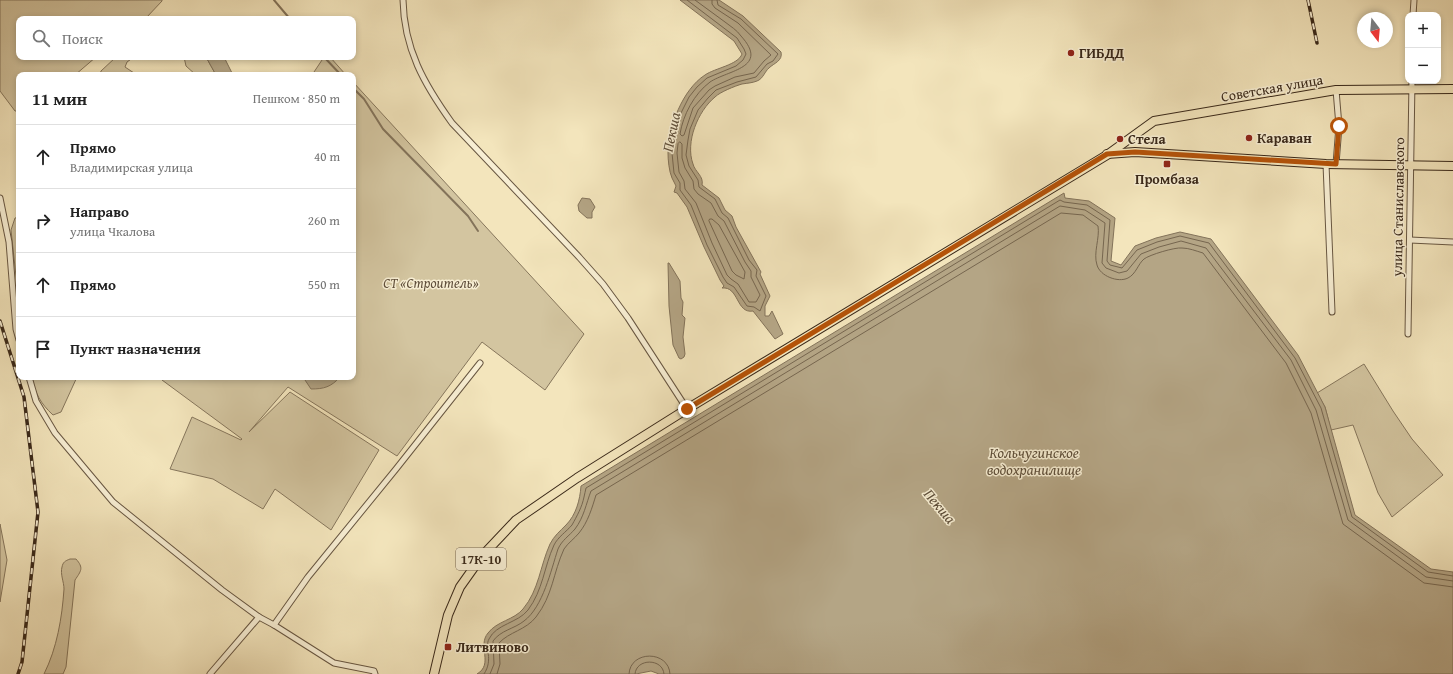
<!DOCTYPE html>
<html lang="ru">
<head>
<meta charset="utf-8">
<style>
	:root { --surface:#fff; --page:#f6f6f6; --text:#222; --muted:#767676; --line:#e0e0e0 }
	body { margin:0; font-family:"Gentium Book Plus",serif; background:var(--page); color:var(--text) }
	.controls { position:absolute; right:12px; top:12px; display:grid; overflow:hidden; border-radius:8px; box-shadow:0 2px 6px #0003 }
	.controls button { width:36px; height:36px; display:grid; place-items:center; padding:0; border:0; border-bottom:1px solid var(--line); background:var(--surface); color:var(--text); font:20px sans-serif }
	.compass { position:absolute; left:1357px; top:12px; width:36px; height:36px; border-radius:50%; background:var(--surface); box-shadow:0 2px 6px #0003; rotate:164deg }
	.stop { position:absolute; width:12px; height:12px; margin:-9px; border:3px solid #b45309; border-radius:50%; background:#fff }
	.stop.end { background:#b45309; border-color:#fff; box-shadow:0 1px 4px #0008 }
	.list { margin:0; padding:0; list-style:none }
	h2 { display:flex; justify-content:space-between; align-items:center; height:52px; margin:0; padding:0 16px; font-size:17px }
	h2 small { font-size:13px; font-weight:400; color:var(--muted) }
	.list li { display:grid; grid-template-columns:26px 1fr auto; gap:12px; align-items:center; box-sizing:border-box; height:64px; padding:0 16px; border-top:1px solid var(--line) }
	.list b { display:block; font-size:15px; white-space:nowrap }
	.list p { margin:0; font-size:13px; white-space:nowrap; color:var(--muted) }
	.list em { font-size:13px; font-style:normal; color:var(--muted) }
	.icon { flex:none; width:22px; height:22px; fill:none; stroke:currentColor; stroke-width:2; stroke-linecap:round; stroke-linejoin:round }
	.map { position:relative; flex:none; width:1453px; height:674px; overflow:hidden }
	.search { position:absolute; background:var(--surface); box-shadow:0 2px 6px #0003; left:16px; top:16px; width:340px; height:44px; display:flex; align-items:center; gap:10px; box-sizing:border-box; padding:0 14px; border-radius:8px; color:var(--muted); font-size:15px }
	.panel { position:absolute; background:var(--surface); box-shadow:0 2px 6px #0003; left:16px; top:72px; width:340px; height:308px; border-radius:8px }
	.map>svg:first-child { display:block }
	.green { fill:#d3c5a0; stroke:#86765c }
	.water { fill:#b4a585; stroke:#83735a }
	.lines { fill:none; stroke-linecap:round; stroke-linejoin:round }
	.shore { stroke:#76664f; stroke-width:1 }
	.stream { stroke:#83735a; stroke-width:2 }
	.minor-casing { stroke:#685742; stroke-width:7 }
	.primary-casing { stroke:#392819; stroke-width:10 }
	.minor { stroke:#f7eed3; stroke-width:5 }
	.primary { stroke:#f3e5bc; stroke-width:8 }
	.rail-casing { stroke:#392819; stroke-width:3.5 }
	.rail { stroke:#f7eed3; stroke-width:2; stroke-dasharray:6; stroke-linecap:butt }
	.route { stroke:#b45309; stroke-width:5 }
	.poi-dot { fill:#8f2418; stroke:#f7eed3; stroke-width:1.5 }
	.labels { text-anchor:middle; dominant-baseline:central; stroke-width:3; stroke-linejoin:round; paint-order:stroke }
	.shield { fill:#f7eed3; stroke:#726351; stroke-width:1 }
	.shield-label { font-size:13px; font-weight:bold; fill:#392819 }
	.poi-label { font-size:14px; font-weight:bold; fill:#392819; stroke:#f7eed3; text-anchor:start }
	.street-label { font-size:14px; fill:#392819; stroke:#f7eed3 }
	.park-label { font-size:14px; font-style:italic; fill:#604f3b; stroke:#f7eed3 }
	.water-label { font-size:15px; font-style:italic; fill:#5e4e39; stroke:#f7eed3 }
</style>
</head>
<body>
<div class="map">
<svg width="1453" height="674" viewBox="0 0 1453 674">
	<rect width="100%" height="100%" fill="#f3e5bc"/>
	<filter id="stains"><feTurbulence type="fractalNoise" baseFrequency=".005" numOctaves="4"/><feColorMatrix values="0 0 0 0 .2 0 0 0 0 .09 0 0 0 0 .02 0 0 0 .5 -.17"/></filter>
	<radialGradient id="worn" r=".72"><stop offset=".6" stop-color="#630" stop-opacity="0"/><stop offset="1" stop-color="#630" stop-opacity=".3"/></radialGradient>
	<g class="green">
		<polygon points="0,0 162,0 162,1 146,18 143,19 19,19 19,57 96,57 75,75 19,75 19,111 15,111 0,91"/>
		<polygon points="116,57 134,57 127,62 125,67 137,75 100,75 101,71"/>
		<polygon points="184,57 206,57 216,75 196,75 186,66"/>
		<polygon points="324,57 330,57 346,75 312,75"/>
		<polygon points="353,82 584,334 545,390 482,342 397,456 288,387 249,432 290,392 379,450 331,530 275,489 263,509 213,479 170,469 192,417 241,440 242,439 162,380 164,377 353,377"/>
		<polygon points="19,217 19,304 11,230 15,218"/>
		<polygon points="1364,364 1393,411 1412,439 1443,475 1392,517 1378,493 1353,425 1331,430 1325,407 1317,393"/>
		<path d="M31,377H77L61,412L53,415C40,403 36,394 31,377Z"/>
		<polygon points="0,524 7,560 0,602"/>
		<path d="M70,559H76C84,568 81,571 75,580L66,667L63,674H44C57,648 62,618 64,589C64,582 60,574 62,567C63,562 65,561 70,559Z"/>
	</g>
	<g class="water">
		<path d="M680,0H719L743,16L781,52C783,61 774,63 769,68C765,71 763,79 757,81C752,83 748,83 742,84C735,86 720,92 715,97C698,111 685,142 693,164C695,172 704,176 702,185L719,198L725,210L732,216L736,227L761,272L760,274L770,296L765,306V316H769L772,311L783,334L775,339L753,311C736,314 739,286 722,288L724,286L720,280L704,247L687,207L677,193L674,192L676,186C675,183 673,181 672,178C669,171 668,160 668,153C668,127 683,89 705,75C715,68 738,65 742,54L734,41Z"/>
		<polygon points="206,57 224,57 233,75 216,75"/>
		<path d="M1064,193L1065,198L1089,201L1115,218L1111,261L1121,265L1135,246L1156,238L1180,232L1211,239L1298,355L1325,407L1355,515L1431,569L1453,572V674H659L651,671L636,674H477C494,664 477,646 488,633C497,621 514,620 523,609C539,590 540,566 550,544C554,536 560,531 566,525C576,515 580,500 581,486Z"/>
		<polygon points="582,198 590,199 595,207 592,212 592,218 587,218 579,211 578,205"/>
		<polygon points="668,263 669,263 680,281 681,298 683,302 682,315 685,318 683,337 685,354 684,357 681,359 679,358 673,345 669,306"/>
		<path d="M305,377H340C331,387 324,389 311,389L305,380Z"/>
	</g>
	<g class="lines">
		<g class="shore">
			<polyline points="687,0 737,38 744,49 746,54 743,60 736,66 707,78 697,87 689,97 681,113 676,128 672,153 674,173 680,183 680,190 691,205 707,245 723,277 727,283 734,287 747,306 754,307 760,311 766,296 756,276 757,270 749,260 728,218 722,213 715,199 699,187 698,180 689,166 686,155 688,140 690,129 698,110 708,98 716,90 737,82 756,77 767,64 773,61 778,54 741,19 718,5 717,0"/>
			<path d="M695,0C705,7 715,15 725,22C730,26 737,30 741,36C770,68 728,70 710,82C694,94 683,115 680,134L682,136L684,135L693,108L709,90L715,86L735,77L754,73L764,61L771,55L738,23L715,8L712,4V0"/>
			<polygon points="680,142 682,144 682,158 685,168 693,181 694,189 698,194 711,203 718,216 724,221 745,262 751,271 751,277 760,295 756,302 749,302 738,284 731,279 727,275 712,243 696,203 685,189 684,181 679,172 677,153 678,144"/>
			<polygon points="710,219 712,219 719,225 745,272 744,279 736,275 732,271 709,221"/>
			<path d="M484,674C494,659 484,648 489,639C496,624 518,623 528,610C543,590 544,567 554,545C558,537 566,532 572,525C577,516 582,507 584,497C585,494 585,491 586,488L1060,200L1064,202L1087,205L1110,220L1107,261L1110,265L1122,268L1137,250L1157,242L1180,236L1209,243L1295,358L1321,408L1352,517L1428,572L1453,576"/>
			<path d="M490,674L494,664L493,641C501,630 514,629 524,621C543,607 551,570 558,549C562,540 569,536 575,529C584,517 586,504 591,491L1060,206L1085,210L1105,223L1102,263L1106,268L1119,273L1127,271L1141,254L1159,247L1181,241L1206,248L1291,360L1316,410L1348,520L1426,577L1453,581"/>
			<path d="M497,674L500,664L499,643C509,632 526,630 536,617C553,595 553,573 564,549C568,543 574,539 579,533C588,522 592,508 596,495L1061,213L1083,215L1098,226C1100,238 1093,253 1097,265C1100,276 1118,283 1128,278C1136,274 1138,264 1144,259C1149,255 1175,247 1182,248C1189,248 1196,251 1203,253L1286,363L1311,413L1343,524L1424,583L1453,587"/>
			<path d="M629,674C630,650 669,650 670,674"/>
			<path d="M635,674C636,658 663,658 664,674"/>
		</g>
		<g class="stream">
			<polyline points="274,0 290,19"/>
			<polyline points="324,57 341,75"/>
			<polyline points="353,88 364,99 383,129 468,216 478,231"/>
		</g>
		<g class="minor-casing">
			<g id="minor">
				<path d="M403,0C404,49 424,84 452,123L579,257L603,284L628,318L687,409"/>
				<polyline points="1413,15 1414,0"/>
				<polyline points="1336,90 1339,126 1336,164"/>
				<polyline points="1326,164 1332,312"/>
				<polyline points="0,198 9,242 16,329 19,340"/>
				<polyline points="1410,240 1453,242"/>
				<polyline points="1408,334 1412,81"/>
				<polyline points="29,377 36,401 55,433 113,502 222,590 259,617 274,625 334,663 374,671 375,674"/>
				<polyline points="274,625 308,577 396,469 480,363"/>
				<polyline points="210,674 259,617"/>
			</g>
		</g>
		<g class="primary-casing">
			<g id="primary">
				<polyline points="1107,154 1135,152 1326,164 1453,166"/>
				<polyline points="434,674 448,615 460,587 482,556 516,520 577,478 687,409 1059,184 1107,155 1154,121 1336,90 1453,89"/>
			</g>
		</g>
		<use href="#minor" class="minor"/>
		<use href="#primary" class="primary"/>
		<g class="rail-casing">
			<g id="rail">
				<polyline points="1308,0 1317,43"/>
				<polyline points="0,321 24,397 38,512 22,662 18,674"/>
			</g>
		</g>
		<use href="#rail" class="rail"/>
	</g>
	<g class="lines">
		<polyline class="route" points="687,409 1107,154 1135,152 1336,164 1339,126"/>
	</g>
	<g class="poi-dot">
		<circle cx="1071" cy="53" r="4"/>
		<circle cx="1249" cy="138" r="4"/>
		<circle cx="1120" cy="139" r="4"/>
		<rect x="1163" y="160" width="8" height="8" rx="2"/>
		<rect x="444" y="643" width="8" height="8" rx="2"/>
	</g>
	<g class="labels">
		<rect class="shield" x="456" y="548" width="50" height="22" rx="3"/>
		<g class="shield-label">
			<text x="481" y="559">17К-10</text>
		</g>
		<g class="poi-label">
			<text x="1079" y="53">ГИБДД</text>
			<text x="1257" y="138">Караван</text>
			<text x="1128" y="139">Стела</text>
			<text x="1167" y="179" text-anchor="middle">Промбаза</text>
			<text x="456" y="647">Литвиново</text>
		</g>
		<g class="street-label">
			<text transform="translate(1272 88) rotate(-10)">Советская улица</text>
			<text transform="translate(1398 207) rotate(-89)">улица Станиславского</text>
		</g>
		<g class="park-label">
			<text x="431" y="283">СТ «Строитель»</text>
		</g>
		<g class="water-label">
			<text transform="translate(671 132) rotate(-78)">Пекша</text>
			<text x="1034" y="452">Кольчугинское<tspan x="1034" dy="17">водохранилище</tspan></text>
			<text transform="translate(940 506) rotate(50)">Пекша</text>
		</g>
	</g>
	<rect width="100%" height="100%" filter="url(#stains)"/>
	<rect width="100%" height="100%" fill="url(#worn)"/>
</svg>
<div class="controls">
<button>+</button>
<button>−</button>
</div>
<svg class="compass" viewBox="-18 -18 36 36"><path d="M0-13l5 13h-10z" fill="#e53935"/><path d="M0 13l5-13h-10z" fill="#767676"/></svg>
<div class="stop" style="left:1339px;top:126px"></div>
<div class="stop end" style="left:687px;top:409px"></div>
<div class="search"><svg class="icon" aria-label="search" viewBox="0 0 24 24"><circle cx="10" cy="10" r="6"/><path d="M15 15l6 6"/></svg>Поиск</div>
<section class="panel">
<h2>11 мин<small>Пешком · 850 m</small></h2>
<ul class="list">
<li><svg class="icon" aria-label="ahead" viewBox="0 0 24 24"><path d="M12 20V5M6 11l6-6 6 6"/></svg><div><b>Прямо</b><p>Владимирская улица</p></div><em>40 m</em></li>
<li><svg class="icon" aria-label="right" viewBox="0 0 24 24"><path d="M7 20v-9h11M14 6l5 5-5 5"/></svg><div><b>Направо</b><p>улица Чкалова</p></div><em>260 m</em></li>
<li><svg class="icon" aria-label="ahead" viewBox="0 0 24 24"><path d="M12 20V5M6 11l6-6 6 6"/></svg><div><b>Прямо</b></div><em>550 m</em></li>
<li><svg class="icon" aria-label="arrive" viewBox="0 0 24 24"><path d="M6 21V4h12l-3 4 3 4H6"/></svg><div><b>Пункт назначения</b></div></li>
</ul>
</section>
</div>
</body>
</html>
